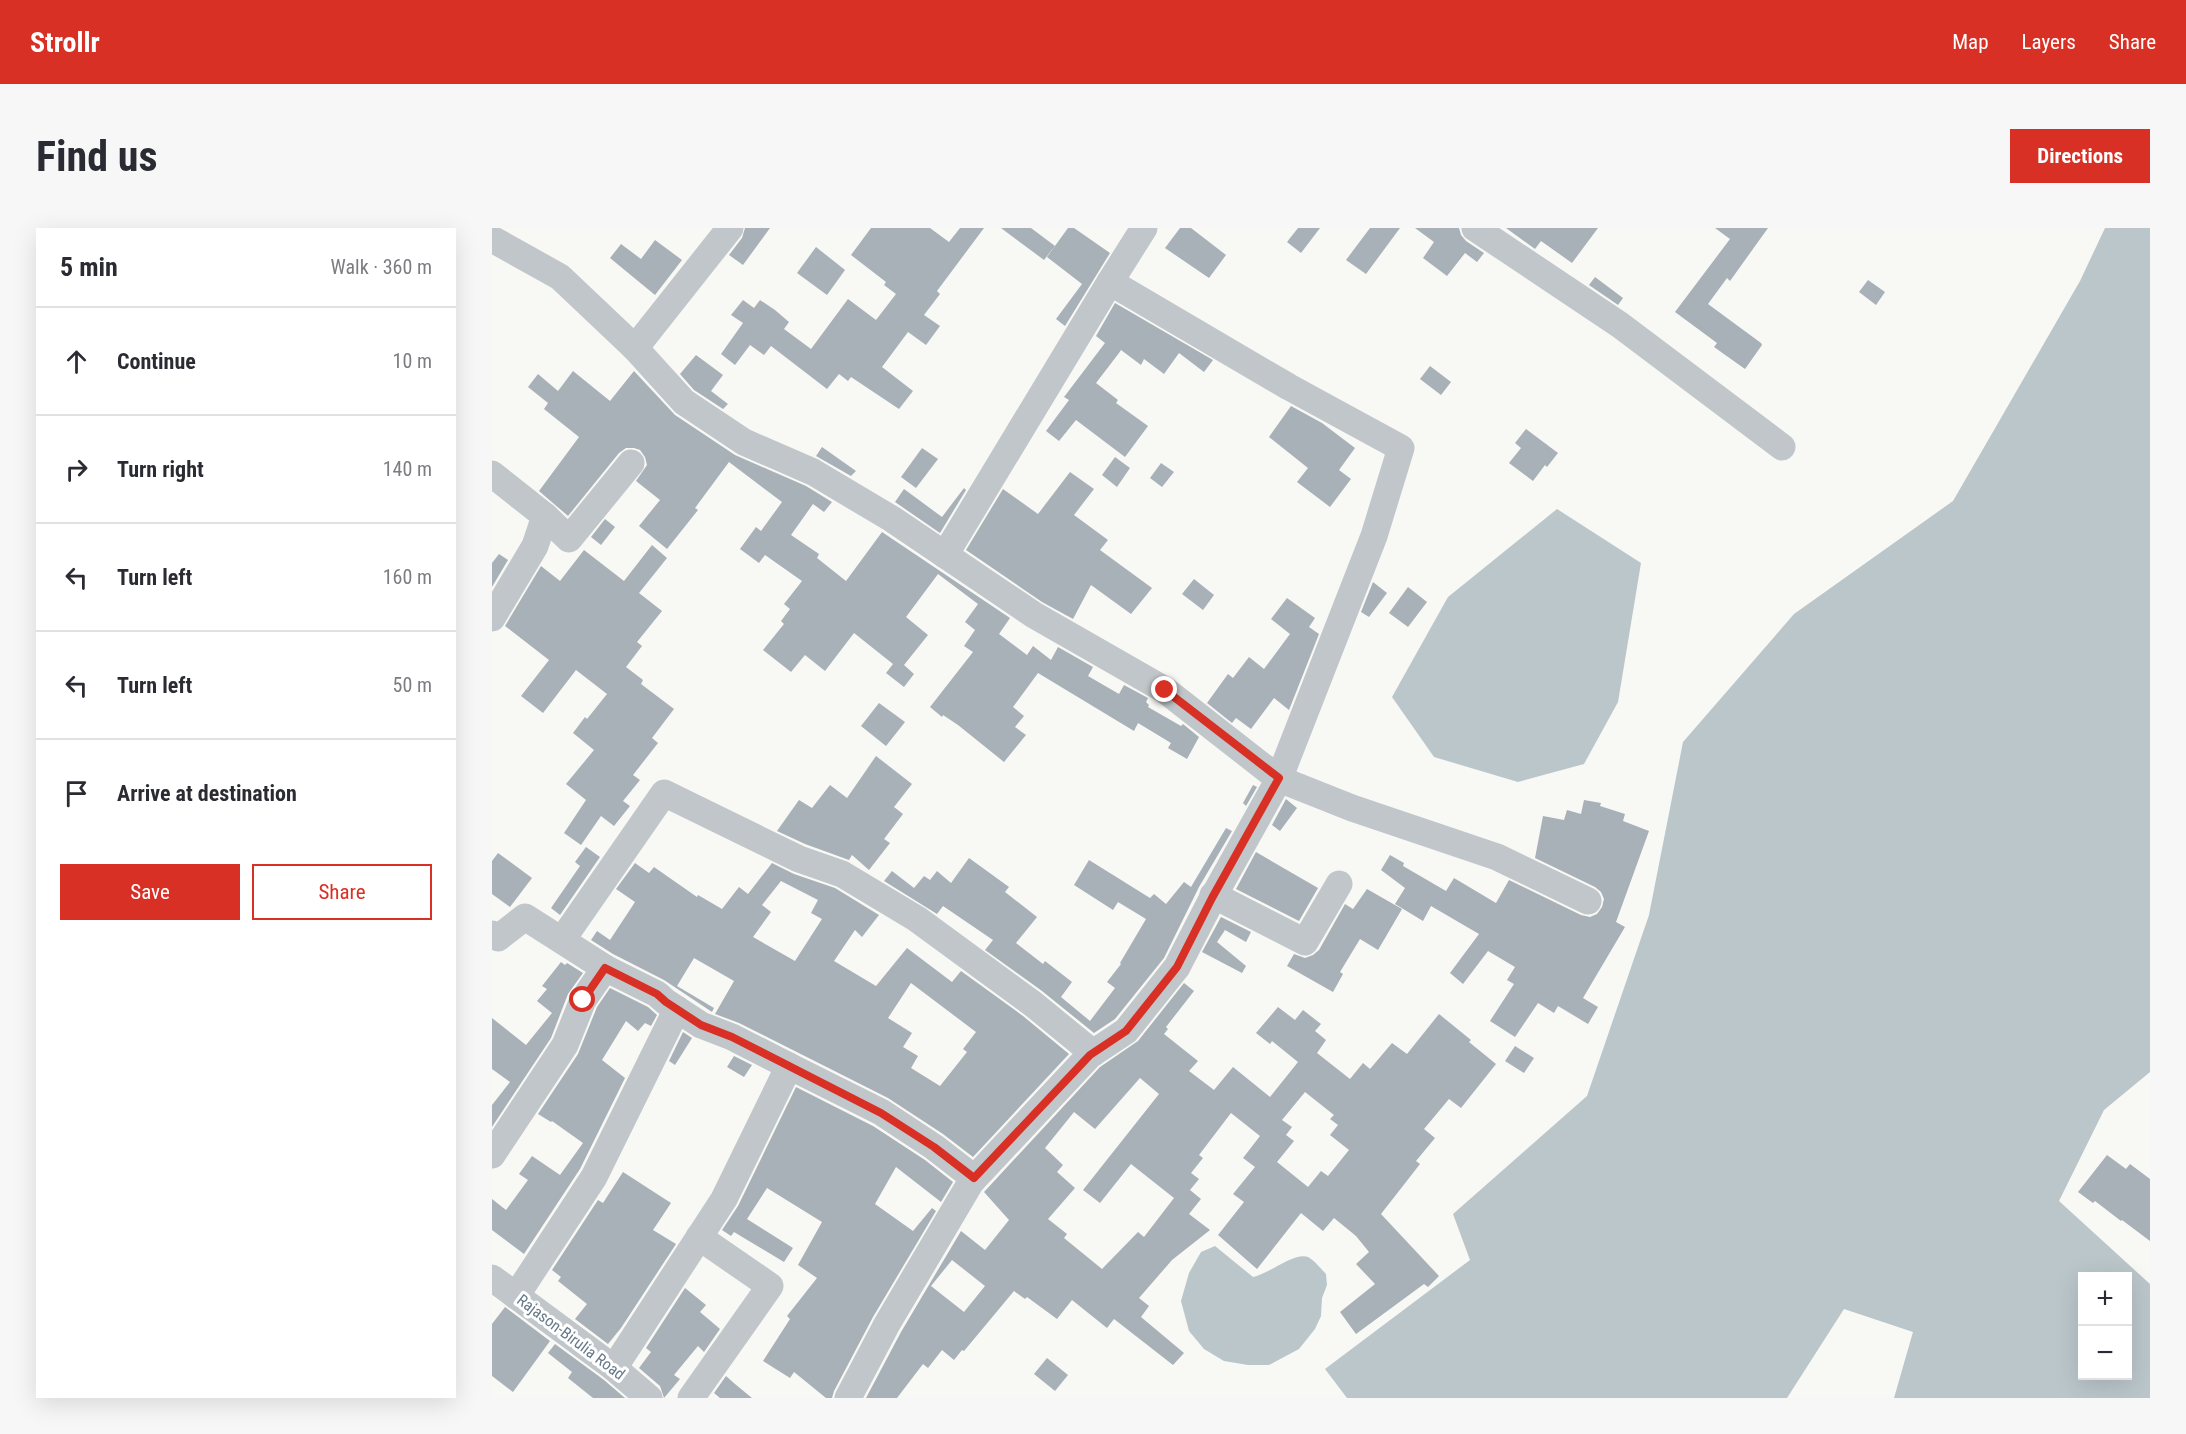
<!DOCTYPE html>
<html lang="en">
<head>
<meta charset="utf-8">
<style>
	:root { --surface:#fff; --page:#f7f7f7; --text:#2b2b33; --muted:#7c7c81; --line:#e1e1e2; --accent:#d93025 }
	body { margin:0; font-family:"Roboto Condensed",sans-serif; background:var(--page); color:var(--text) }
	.controls { position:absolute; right:18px; bottom:18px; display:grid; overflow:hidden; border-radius:0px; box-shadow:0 6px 24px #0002 }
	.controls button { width:54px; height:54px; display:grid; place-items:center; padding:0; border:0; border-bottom:2px solid var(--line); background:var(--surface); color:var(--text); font:30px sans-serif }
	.stop { position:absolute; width:18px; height:18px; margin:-14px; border:4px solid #d93025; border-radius:50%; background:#fff }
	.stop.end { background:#d93025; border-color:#fff; box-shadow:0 2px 6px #0008 }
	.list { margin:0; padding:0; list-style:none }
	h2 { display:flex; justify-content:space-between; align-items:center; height:78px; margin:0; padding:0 24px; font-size:26px }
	h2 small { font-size:20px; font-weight:400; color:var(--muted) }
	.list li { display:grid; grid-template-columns:39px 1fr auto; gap:18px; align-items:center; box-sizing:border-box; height:108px; padding:0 24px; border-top:2px solid var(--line) }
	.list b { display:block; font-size:22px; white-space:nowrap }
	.list em { font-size:20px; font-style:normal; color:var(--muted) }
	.actions { display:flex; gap:12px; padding:18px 24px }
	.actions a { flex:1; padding:14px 0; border:2px solid var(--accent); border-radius:0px; text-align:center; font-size:21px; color:var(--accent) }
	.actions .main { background:var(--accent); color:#fff }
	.icon { flex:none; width:33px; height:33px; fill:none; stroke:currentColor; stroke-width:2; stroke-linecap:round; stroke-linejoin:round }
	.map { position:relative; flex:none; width:1658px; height:1170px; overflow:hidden; border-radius:0px }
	header { display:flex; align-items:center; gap:36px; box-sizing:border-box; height:84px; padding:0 30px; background:var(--accent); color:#fff }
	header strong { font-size:28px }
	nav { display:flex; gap:33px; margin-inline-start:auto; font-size:21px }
	.intro { display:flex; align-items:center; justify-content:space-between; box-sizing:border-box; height:144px; padding:0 36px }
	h1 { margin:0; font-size:42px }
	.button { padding:15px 27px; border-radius:0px; background:var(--accent); color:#fff; font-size:21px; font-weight:700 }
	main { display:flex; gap:36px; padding:0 36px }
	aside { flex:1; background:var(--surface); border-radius:0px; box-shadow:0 6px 24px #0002 }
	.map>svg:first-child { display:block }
	.water { fill:#bac6ca; fill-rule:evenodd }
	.building { fill:#a8b1b7; fill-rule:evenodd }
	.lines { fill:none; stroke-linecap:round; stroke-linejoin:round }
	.minor { stroke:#c1c6ca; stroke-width:27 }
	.route { stroke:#d93025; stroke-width:8 }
	.labels { text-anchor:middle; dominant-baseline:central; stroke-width:6; stroke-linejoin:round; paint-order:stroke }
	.street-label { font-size:16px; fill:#677987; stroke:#fff }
</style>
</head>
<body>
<header>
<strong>Strollr</strong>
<nav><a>Map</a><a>Layers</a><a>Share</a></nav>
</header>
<div class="intro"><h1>Find us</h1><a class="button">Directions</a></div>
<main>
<aside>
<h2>5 min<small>Walk · 360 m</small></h2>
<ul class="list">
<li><svg class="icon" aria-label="ahead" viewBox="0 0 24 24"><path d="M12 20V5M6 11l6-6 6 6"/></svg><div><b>Continue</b></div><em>10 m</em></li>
<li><svg class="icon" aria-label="right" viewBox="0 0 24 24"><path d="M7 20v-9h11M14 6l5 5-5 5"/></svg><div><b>Turn right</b></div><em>140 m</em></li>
<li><svg class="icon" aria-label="left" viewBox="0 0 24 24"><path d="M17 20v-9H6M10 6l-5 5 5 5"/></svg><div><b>Turn left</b></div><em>160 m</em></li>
<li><svg class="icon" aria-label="left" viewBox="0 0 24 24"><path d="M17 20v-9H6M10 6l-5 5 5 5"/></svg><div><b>Turn left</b></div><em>50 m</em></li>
<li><svg class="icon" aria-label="arrive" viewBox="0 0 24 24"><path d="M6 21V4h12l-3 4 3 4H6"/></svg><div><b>Arrive at destination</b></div></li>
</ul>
<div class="actions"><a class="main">Save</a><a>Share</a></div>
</aside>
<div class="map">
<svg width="1658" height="1170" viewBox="0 0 1658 1170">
	<rect width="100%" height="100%" fill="#f8f8f5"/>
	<g class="water">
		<path d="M1613,0H1658V844L1612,882L1567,973L1658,1056V1170H1402L1421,1104L1352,1081L1295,1170H855L833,1141L978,1032L961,986L1095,868L1157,687L1191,514L1302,386L1461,273L1588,53ZM1590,1048H1636V1148H1590Z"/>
		<polygon points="1065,281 1149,335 1126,474 1092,536 1026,554 942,529 900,469 956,369"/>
		<path d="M723,1018L761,1049C777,1046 802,1024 816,1029C822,1032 829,1041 834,1046L835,1057L830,1070L829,1088L823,1101L807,1121L777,1137H756L732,1133L712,1121L697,1103L689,1073L697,1045L709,1024Z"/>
	</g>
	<g class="building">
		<polygon points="253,0 278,0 251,37 237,27 250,10"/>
		<polygon points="379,0 438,0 457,14 468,0 492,0 445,63 448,66 432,87 448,98 434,117 416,104 390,139 421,163 407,181 359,149 356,153 347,146 335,161 279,118 272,127 258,117 243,137 229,126 251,95 239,87 251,72 262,80 268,72 283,82 297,94 292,101 319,121 356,71 384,92 404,66 392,57 394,54 359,27"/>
		<polygon points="509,0 539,0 563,18 552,32"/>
		<polygon points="576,0 582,0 618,25 573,98 564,91 590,56 555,29"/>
		<polygon points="688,0 699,0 734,27 717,50 673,20"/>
		<polygon points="806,0 828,0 809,25 795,14"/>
		<polygon points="878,0 908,0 874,46 854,32"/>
		<polygon points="923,0 967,0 969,7 974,13 992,25 985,34 973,25 955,48 931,30 942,14"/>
		<polygon points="1014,0 1106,0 1080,35 1049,13 1043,21"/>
		<polygon points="1223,0 1276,0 1238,53 1235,50 1216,76 1269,115 1270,117 1253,141 1222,119 1225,115 1183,84 1238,11"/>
		<polygon points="163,12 190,32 163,67 118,30 129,16 149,31"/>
		<polygon points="324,19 353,42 335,67 305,45"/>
		<polygon points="1103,49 1131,70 1126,77 1097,57"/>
		<polygon points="1376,52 1393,64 1384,77 1367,64"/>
		<polygon points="623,75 721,132 712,144 687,125 672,146 652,131 649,137 629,122 627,125 604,155 626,172 624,175 656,198 633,229 584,192 567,213 554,203 577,172 572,169 613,115 604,108"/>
		<polygon points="204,127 231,147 219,163 236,176 231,181 202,162 188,146"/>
		<polygon points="938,138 959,154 949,167 928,151"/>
		<polygon points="81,143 118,173 142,143 183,187 243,227 314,258 340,274 332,284 321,276 299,307 327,326 325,330 354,353 390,304 518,390 507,406 535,427 541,418 559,432 566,419 601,439 596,448 627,466 632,457 656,470 654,474 657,477 656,479 689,498 691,496 707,509 695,531 676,520 679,515 646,495 642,503 546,445 521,479 532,488 523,499 534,507 512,534 466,497 451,487 450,489 438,479 481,424 472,418 483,402 473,394 486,376 446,346 414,389 436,407 412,437 422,446 412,459 394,445 401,436 362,405 333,443 313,427 299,444 271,422 292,396 289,393 298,381 292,376 310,353 273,327 267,335 248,321 264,299 269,303 290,274 237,234 203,280 206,282 175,321 147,298 168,272 144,253 155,237 153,229 148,222 142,220 134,220 127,225 76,288 47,263 87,209 52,181 56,175 36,159 46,146 66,163"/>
		<polygon points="799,178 830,195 863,220 847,242 859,251 838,279 805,254 816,240 777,209"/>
		<polygon points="1034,201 1066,225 1055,239 1053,237 1041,253 1017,235 1029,220 1023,215"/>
		<polygon points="330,219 364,243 359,248 324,228"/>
		<polygon points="430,220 446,231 424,260 409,249"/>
		<polygon points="623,229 638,240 625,259 610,247"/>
		<polygon points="669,235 682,244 670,259 658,250"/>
		<polygon points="578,244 602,261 582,287 616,312 608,322 660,360 639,386 599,357 581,391 550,374 474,322 511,261 546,286"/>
		<polygon points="472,260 474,262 448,305 403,274 412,261 450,289"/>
		<polygon points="113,291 123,299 109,317 99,309"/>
		<polygon points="160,317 175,330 147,365 170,383 145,414 150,418 134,439 151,452 149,456 182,481 160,510 166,515 141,547 148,552 131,573 138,578 122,598 109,588 89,617 72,605 94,572 74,556 102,522 81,505 93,489 95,491 115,466 84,442 51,485 29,468 57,432 13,398 49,338 68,353 92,322 132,353"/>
		<polygon points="7,326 16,332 0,359 0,335"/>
		<polygon points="702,351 722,367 711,382 690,366"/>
		<polygon points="881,354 895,365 877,389 869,384"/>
		<polygon points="916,359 935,374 916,399 897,385"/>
		<polygon points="795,370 823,390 817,399 827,406 797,482 782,470 759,501 744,490 740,495 715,475 736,446 741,450 757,429 772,441 798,406 779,391"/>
		<polygon points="387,475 413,494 394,518 369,498"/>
		<polygon points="384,528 420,556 402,579 411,586 392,611 398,615 377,642 360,627 357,632 313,616 285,603 307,572 320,580 338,557 355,570"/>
		<polygon points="761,557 765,559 754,578 751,575"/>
		<polygon points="794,571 805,580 788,603 780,597"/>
		<polygon points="1092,572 1109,575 1108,578 1133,586 1131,593 1157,603 1124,694 1133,699 1091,770 1106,779 1096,796 1066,778 1062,785 1046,775 1023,809 998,793 1022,756 1015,752 1023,739 996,723 971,756 958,745 987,706 939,678 931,693 903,676 913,660 889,642 898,627 912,635 911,638 954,663 962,650 1004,675 1017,652 1089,687 1098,689 1105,686 1110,679 1112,671 1109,664 1103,659 1043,630 1051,588 1072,592 1075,582 1089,586"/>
		<polygon points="734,600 740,603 707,659 672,730 623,791 602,805 550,763 493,722 501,712 451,678 445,686 392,653 400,643 422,660 432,648 438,652 445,643 459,655 477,630 517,659 513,664 545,689 524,715 551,736 553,733 580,754 569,769 598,793 623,760 615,754 629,736 628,735 654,691 626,674 621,682 582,657 597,632 658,670 662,666 674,676 692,654 699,659"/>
		<polygon points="94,619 108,629 68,687 59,680 88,638 83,634"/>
		<polygon points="764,624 826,660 807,693 744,661"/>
		<polygon points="6,625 40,650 18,679 0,666 0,633"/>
		<path d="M143,635L157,645L162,639L205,669L206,667L230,681L247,659L256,666L280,635L302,646L343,660L387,687L370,709L363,702L342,733L384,758L415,720L460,754L469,743L531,788L577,826L481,929L451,906L396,870L247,795L223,786L242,753L202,730L185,758L222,780L220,784L172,752L121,726L99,712L105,703L118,712L143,674L124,661ZM289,653L326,672L319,685L330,691L303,733L261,709L279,684L270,677ZM419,755L484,804L471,821L475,824L448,858L419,840L426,828L411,819L420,805L396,790Z"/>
		<polygon points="875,661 910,681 886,722 868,711 848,744 851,746 841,764 795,738 802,726 813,730 821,727 827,722 853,676 861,681"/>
		<polygon points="729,689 759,704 754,714 733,702 725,714 754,738 750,745 710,724"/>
		<polygon points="69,734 73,737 75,735 91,745 76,766 59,810 0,899 0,877 18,854 0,841 0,790 34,817 60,785 45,773 55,761 50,758"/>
		<path d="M692,755L702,763L674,799L676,801L672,806L706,833L697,843L722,862L741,839L778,869L806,834L780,813L778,816L764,805L786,779L803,792L811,782L829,796L823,803L834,812L825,825L858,851L871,835L878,841L900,815L915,826L947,786L979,812L977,814L1004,836L969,880L957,871L932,901L943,910L924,933L928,936L889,986L947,1048L936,1059L932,1056L864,1106L848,1084L883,1056L864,1036L877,1024L864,1008L842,990L831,1003L809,985L765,1041L726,1007L752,974L741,966L763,939L751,930L768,908L739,885L707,927L711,930L699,945L707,951L698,962L709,971L697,986L718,1002L680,1032L647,1070L657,1078L649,1089L692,1125L681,1137L622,1091L615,1100L580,1072L565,1091L535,1069L533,1071L522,1063L472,1123L470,1122L462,1132L450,1122L436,1140L431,1136L405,1170H374L409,1104L469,1003L493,1022L517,992L492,964L608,839L646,813ZM648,850L667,866L591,962L608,975L639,936L682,970L652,1009L646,1004L610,1041L572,1010L575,1006L556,991L583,960L565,944L571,937L553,920L582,884L603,901ZM813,864L842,887L838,891L846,897L838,907L857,922L836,948L829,943L816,959L785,934L802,913L794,907L800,899L790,892ZM460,1032L493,1058L472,1084L439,1058Z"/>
		<polygon points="118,760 156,779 165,787 159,798 153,795 146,803 134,793 110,832 133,850 88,941 32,1026 0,1002 0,971 14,982 36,952 27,946 40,928 68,947 91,915 60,893 59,894 46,886 86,826 105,779"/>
		<polygon points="191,804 200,810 183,837 177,833"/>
		<polygon points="1023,818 1042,830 1032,845 1013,833"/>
		<polygon points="242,828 260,837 252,849 235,839"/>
		<polygon points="304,859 381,898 433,932 461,954 449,974 404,939 383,976 421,1003 440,980 444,983 381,1089 342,1163 340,1170 334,1170 302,1144 298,1150 271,1133 298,1091 295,1088 325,1050 306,1037 330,994 275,960 255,991 301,1020 292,1034 242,1004 239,1008 230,1002 246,978"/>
		<polygon points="1615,927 1634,941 1638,936 1658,951 1658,1013 1630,992 1629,993 1603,973 1601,975 1586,964"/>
		<polygon points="131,944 179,975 161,1002 184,1016 129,1100 116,1116 83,1091 95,1076 66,1053 69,1049 60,1042 106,972 111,975"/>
		<polygon points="193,1060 214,1077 208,1084 228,1101 212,1124 206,1118 182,1147 188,1151 172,1170 168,1158 147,1140 159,1124 154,1120"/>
		<polygon points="13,1079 58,1113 21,1164 0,1148 0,1096"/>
		<polygon points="63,1116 112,1152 133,1170 101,1170 76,1150 80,1144 56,1125"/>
		<polygon points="555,1130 576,1147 563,1163 542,1146"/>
		<polygon points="234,1148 243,1156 260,1170 228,1170 222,1165"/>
	</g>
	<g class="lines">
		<g class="minor">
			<polyline points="652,0 618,54 797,159 909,220 882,308 787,551 860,580 1005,629 1096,673"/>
			<polyline points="983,0 1128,97 1290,219"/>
			<polyline points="0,11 68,49 143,120 192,174 252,214 321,244 400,291 542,387 673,462 787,551 720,671 685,739 634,803 598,827 479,954 395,1096 356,1170"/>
			<polyline points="143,120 238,0"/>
			<polyline points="0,246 53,288 43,318 0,390"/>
			<polyline points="53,288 77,311 139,235"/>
			<polyline points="453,327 618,54"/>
			<polyline points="721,667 813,714 847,656"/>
			<polyline points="0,706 6,710 33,689 113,740 91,772 73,817 0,927"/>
			<polyline points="70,712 172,565 307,631 350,646 425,691 541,776 601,825"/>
			<polyline points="113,740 165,766 174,774 209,797 240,809 297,838"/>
			<polyline points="0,1050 122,1140 157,1170"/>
			<polyline points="24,1068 102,949 185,781"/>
			<polyline points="122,1140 232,971 297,838 389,884 442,919 482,950"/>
			<polyline points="199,1170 278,1058 207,1009"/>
		</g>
	</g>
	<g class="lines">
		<polyline class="route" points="91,772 113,740 165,766 174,774 209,797 240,809 389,885 442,919 482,950 598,827 634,803 685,739 720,670 787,550 673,462"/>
	</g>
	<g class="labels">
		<g class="street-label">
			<text transform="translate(79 1109) rotate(37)">Rajason-Birulia Road</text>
		</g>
	</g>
</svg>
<div class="controls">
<button>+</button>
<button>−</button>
</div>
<div class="stop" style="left:91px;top:772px"></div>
<div class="stop end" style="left:673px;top:462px"></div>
</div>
</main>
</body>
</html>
